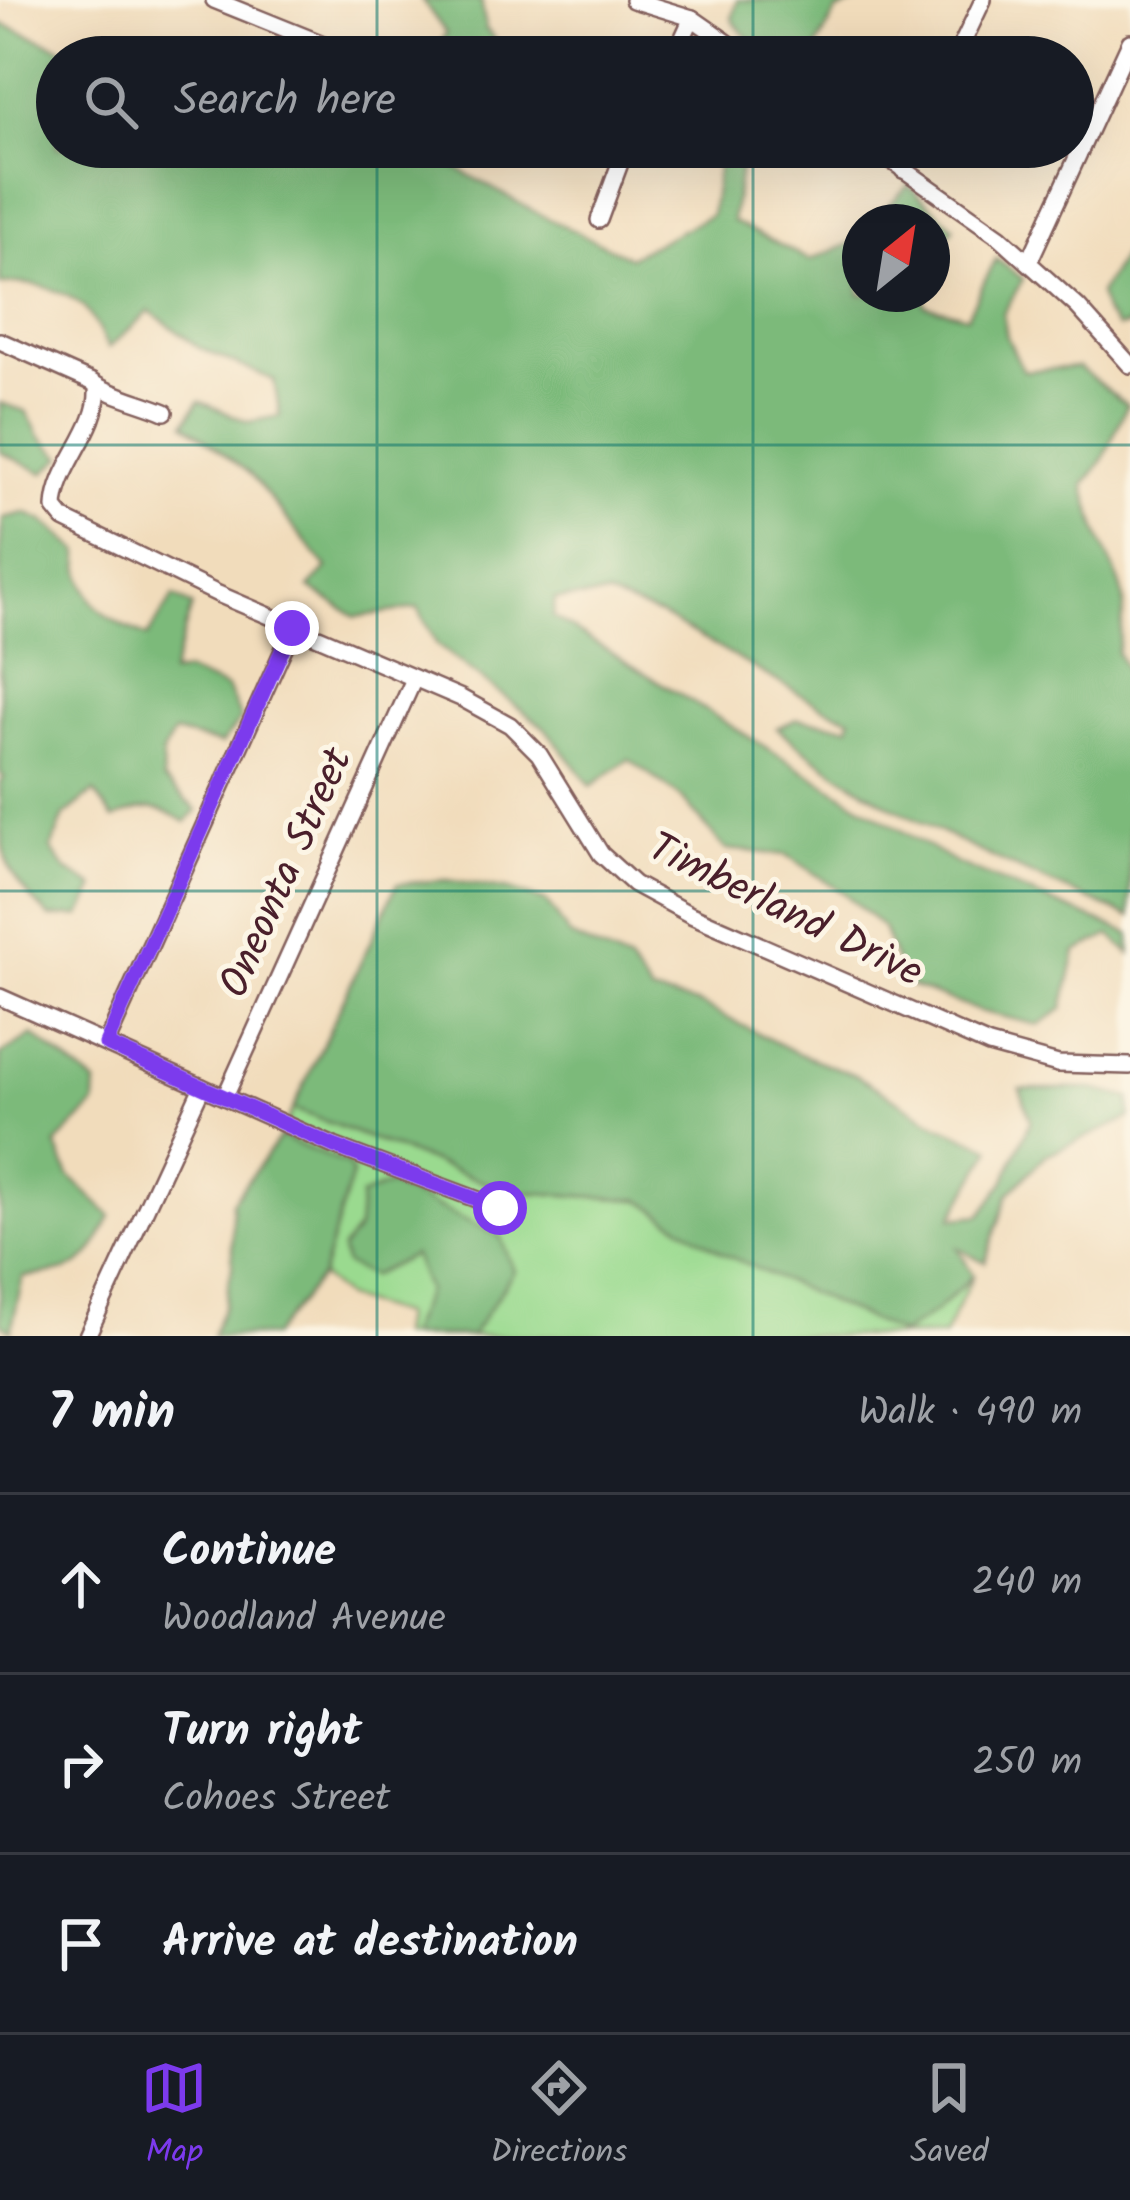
<!DOCTYPE html>
<html lang="en">
<head>
<meta charset="utf-8">
<style>
	:root { --surface:#171b24; --page:#242831; --text:#f1f3f6; --muted:#9ea1a6; --line:#363941; --accent:#7c3aed }
	body { margin:0; font-family:Kalam,sans-serif; background:var(--page); color:var(--text) }
	.compass { position:absolute; left:842px; top:204px; width:108px; height:108px; border-radius:50%; background:var(--surface); box-shadow:0 12px 48px #0002; rotate:30deg }
	.stop { position:absolute; width:36px; height:36px; margin:-27px; border:9px solid #7c3aed; border-radius:50%; background:#fff }
	.stop.end { background:#7c3aed; border-color:#fff; box-shadow:0 3px 12px #0008 }
	.list { margin:0; padding:0; list-style:none }
	h2 { display:flex; justify-content:space-between; align-items:center; height:156px; margin:0; padding:0 48px; font-size:51px }
	h2 small { font-size:39px; font-weight:400; color:var(--muted) }
	.list li { display:grid; grid-template-columns:78px 1fr auto; gap:36px; align-items:center; box-sizing:border-box; height:180px; padding:0 48px; border-top:3px solid var(--line) }
	.list b { display:block; font-size:45px; white-space:nowrap }
	.list p { margin:0; font-size:39px; white-space:nowrap; color:var(--muted) }
	.list em { font-size:39px; font-style:normal; color:var(--muted) }
	.icon { flex:none; width:66px; height:66px; fill:none; stroke:currentColor; stroke-width:2; stroke-linecap:round; stroke-linejoin:round }
	.map { position:relative; flex:none; width:1130px; height:1336px; overflow:hidden }
	.search { position:absolute; background:var(--surface); box-shadow:0 12px 48px #0002; left:36px; right:36px; top:36px; height:132px; display:flex; align-items:center; gap:30px; box-sizing:border-box; padding:0 42px; border-radius:66px; color:var(--muted); font-size:45px }
	.sheet { height:696px; background:var(--surface) }
	nav { display:flex; justify-content:space-around; align-items:center; box-sizing:border-box; height:168px; border-top:3px solid var(--line); background:var(--surface); font-size:33px; color:var(--muted) }
	nav a { display:grid; justify-items:center; gap:6px }
	nav .on { color:var(--accent) }
	.map>svg:first-child { display:block }
	.green { fill:#9ada8f; stroke:#727c5d; stroke-width:3 }
	.forest { fill:#7bba7a; stroke:#626c52; stroke-width:3 }
	.lines { fill:none; stroke-linecap:round; stroke-linejoin:round }
	.minor-casing { stroke:#84615d; stroke-width:20 }
	.minor { stroke:#fff; stroke-width:15 }
	.route { stroke:#7c3aed; stroke-width:15 }
	.grid { fill:none; stroke:#0f766e; stroke-width:3; stroke-opacity:0.55 }
	.labels { text-anchor:middle; dominant-baseline:central; stroke-width:10; stroke-linejoin:round; paint-order:stroke }
	.street-label { font-size:42px; fill:#4a1f2b; stroke:#fcf5e5 }
</style>
</head>
<body>
<div class="map">
<svg width="1130" height="1336" viewBox="0 0 1130 1336">
	<rect width="100%" height="100%" fill="#fcf5e5"/>
	<filter id="ink" filterUnits="userSpaceOnUse"><feTurbulence type="fractalNoise" baseFrequency=".00833" numOctaves="2"/><feDisplacementMap in="SourceGraphic" scale="24" xChannelSelector="R" yChannelSelector="G"/><feConvolveMatrix kernelMatrix="1 2 1 2 8 2 1 2 1" color-interpolation-filters="sRGB"/></filter>
	<filter id="wash" filterUnits="userSpaceOnUse"><feTurbulence type="fractalNoise" baseFrequency=".004" numOctaves="4" result="noise"/><feDisplacementMap in="SourceGraphic" scale="48" xChannelSelector="R" yChannelSelector="G"/><feGaussianBlur stdDeviation="2.7" result="paint"/><feColorMatrix in="noise" values="0 0 0 0 0 0 0 0 0 0 0 0 0 0 0 0 0 1.4 0 .05"/><feComposite in="paint" operator="in"/></filter>
	<g filter="url(#wash)">
		<rect width="100%" height="100%" fill="#f1dcbb"/>
		<polygon class="green" points="293,1109 508,1191 641,1200 703,1240 936,1311 973,1275 944,1336 399,1336 402,1315 345,1298 321,1276 351,1174 280,1137"/>
		<g class="forest">
			<polygon points="422,0 481,0 486,29 510,57 431,57 446,33"/>
			<path d="M737,0H865L837,11L811,57C772,57 756,52 732,19Z"/>
			<path d="M0,23L84,57H57V147H418L539,214L629,257L711,215L721,147H749L741,163L732,221L810,260L852,243L860,235V294H923L925,305L967,316L996,259L1023,279L1003,314L1007,337L1023,371L1078,367L1127,405L1103,460L1084,485C1089,503 1094,522 1101,540C1125,597 1130,586 1117,653L1130,676V917C1008,865 880,814 777,728L797,719L849,726L851,718L823,707L660,615L607,596L555,599L553,617L955,863L1130,934V954L1110,935L1076,952L1063,1009L1038,1025L979,1011L905,984L883,928L844,893L787,855L725,849L682,798L629,759L591,786L545,728L437,645L418,608L356,617L309,588L327,568L250,474L185,423L199,401L248,422L280,416L274,380L201,349L150,311L108,348C101,335 93,316 82,306C64,289 24,279 0,285Z"/>
			<polygon points="908,185 954,227 932,261 932,222 873,222"/>
			<polygon points="1125,252 1130,253 1130,325 1117,328 1104,312 1099,294"/>
			<polygon points="0,403 26,411 39,435 62,457 44,473 0,452"/>
			<path d="M25,513L44,521L79,551C81,604 101,616 147,637L174,596L192,606L171,674L186,672L227,688L241,719L221,744L174,733L162,753L163,780L197,810L186,822C157,805 144,805 114,819L94,792L64,816L51,849L66,870L95,887L81,916L50,917C0,869 0,856 0,785L4,777L0,773V551L3,518Z"/>
			<polygon points="446,880 509,890 547,902 570,936 629,963 651,993 701,1005 797,1053 856,1075 938,1125 992,1148 952,1218 981,1215 1004,1182 1031,1120 1020,1089 1093,1089 1130,1098 1130,1118 1046,1155 1008,1195 985,1262 958,1248 973,1275 936,1311 901,1334 722,1253 641,1200 508,1191 293,1109 397,884"/>
			<path d="M33,1035L96,1084L95,1105L56,1144L69,1176L111,1216C87,1269 79,1270 23,1277L11,1331L0,1323V1055Z"/>
			<polygon points="280,1137 348,1165 352,1174 321,1276 272,1336 212,1336 224,1306 232,1268 232,1202"/>
			<polygon points="389,1185 500,1236 514,1271 471,1336 407,1336 427,1290 413,1255 371,1276 345,1264 342,1249 358,1229 361,1196"/>
		</g>
	</g>
	<g filter="url(#ink)">
		<g class="lines">
			<g class="minor-casing">
				<g id="minor">
					<polyline points="214,0 355,57"/>
					<polyline points="633,0 692,18 748,57"/>
					<polyline points="674,57 692,18"/>
					<polyline points="956,57 983,0"/>
					<polyline points="872,147 1000,237 1078,307 1130,365"/>
					<polyline points="903,170 914,147"/>
					<polyline points="599,220 626,147"/>
					<polyline points="1029,262 1130,42"/>
					<path d="M0,341L92,382C107,394 144,403 165,412"/>
					<path d="M97,388C100,430 56,466 55,508L64,519L218,594L461,698L510,725L539,754L601,854L634,884L691,915L989,1045L1058,1064L1130,1066"/>
					<polyline points="0,997 334,1146 500,1208"/>
					<polyline points="106,1044 293,628"/>
					<polyline points="225,1097 414,679"/>
					<polyline points="87,1336 202,1087"/>
				</g>
			</g>
			<use href="#minor" class="minor"/>
		</g>
	</g>
	<g class="lines" filter="url(#ink)">
		<polyline class="route" points="292,628 106,1044 334,1146 500,1208"/>
	</g>
	<path class="grid" d="M377,0V57M753,0V57M377,147V1336M753,147V1336M0,445H1130M0,891H1130"/>
	<g class="labels">
		<g class="street-label">
			<text transform="translate(287 873) rotate(-66)">Oneonta Street</text>
			<text transform="translate(785 911) rotate(26)">Timberland Drive</text>
		</g>
	</g>
</svg>
<svg class="compass" viewBox="-18 -18 36 36"><path d="M0-13l5 13h-10z" fill="#e53935"/><path d="M0 13l5-13h-10z" fill="#9ea1a6"/></svg>
<div class="stop" style="left:500px;top:1208px"></div>
<div class="stop end" style="left:292px;top:628px"></div>
<div class="search"><svg class="icon" aria-label="search" viewBox="0 0 24 24"><circle cx="10" cy="10" r="6"/><path d="M15 15l6 6"/></svg>Search here</div>
</div>
<section class="sheet">
<h2>7 min<small>Walk · 490 m</small></h2>
<ul class="list">
<li><svg class="icon" aria-label="ahead" viewBox="0 0 24 24"><path d="M12 20V5M6 11l6-6 6 6"/></svg><div><b>Continue</b><p>Woodland Avenue</p></div><em>240 m</em></li>
<li><svg class="icon" aria-label="right" viewBox="0 0 24 24"><path d="M7 20v-9h11M14 6l5 5-5 5"/></svg><div><b>Turn right</b><p>Cohoes Street</p></div><em>250 m</em></li>
<li><svg class="icon" aria-label="arrive" viewBox="0 0 24 24"><path d="M6 21V4h12l-3 4 3 4H6"/></svg><div><b>Arrive at destination</b></div></li>
</ul>
</section>
<nav>
<a class="on"><svg class="icon" aria-label="map" viewBox="0 0 24 24"><path d="M3 6l6-2 6 2 6-2v14l-6 2-6-2-6 2zM9 4v14M15 6v14"/></svg>Map</a>
<a><svg class="icon" aria-label="directions" viewBox="0 0 24 24"><path d="M12 3l9 9-9 9-9-9zM9 14v-3h6M13 9l2 2-2 2"/></svg>Directions</a>
<a><svg class="icon" aria-label="saved" viewBox="0 0 24 24"><path d="M7 4h10v16l-5-4-5 4z"/></svg>Saved</a>
</nav>
</body>
</html>
